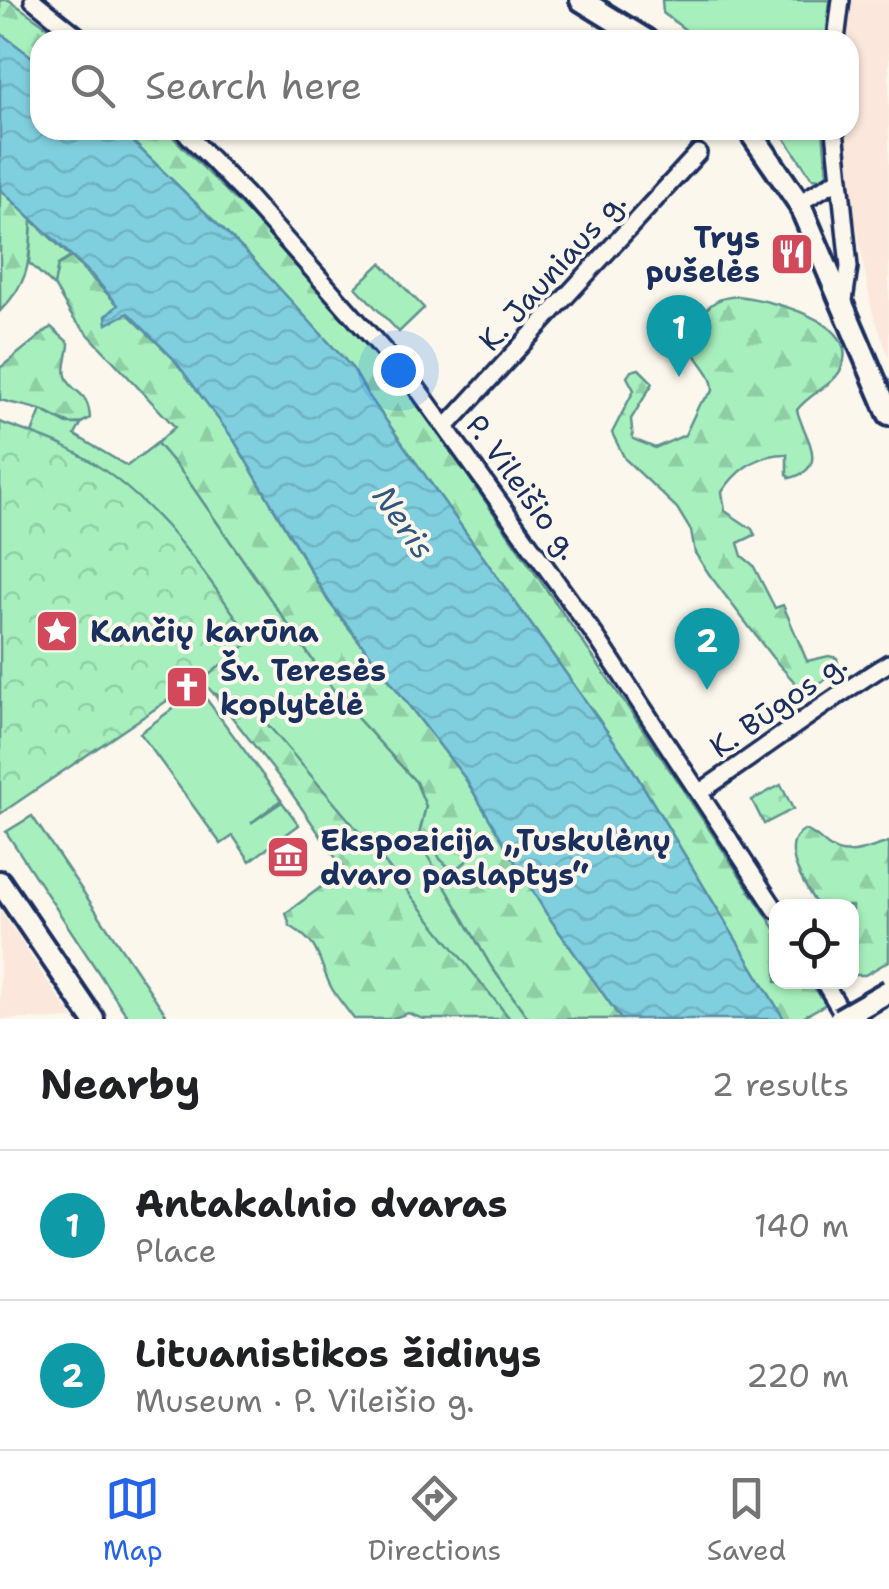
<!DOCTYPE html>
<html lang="en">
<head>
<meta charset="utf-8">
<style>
	:root { --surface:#fff; --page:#f6f6f6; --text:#202124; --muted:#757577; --line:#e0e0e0; --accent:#2563eb }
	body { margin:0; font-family:"Shantell Sans",sans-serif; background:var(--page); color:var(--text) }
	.controls { position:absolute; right:30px; bottom:30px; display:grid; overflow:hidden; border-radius:20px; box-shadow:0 2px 8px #0004 }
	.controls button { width:90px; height:90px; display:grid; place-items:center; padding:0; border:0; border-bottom:2px solid var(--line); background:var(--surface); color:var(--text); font:50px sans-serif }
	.you { position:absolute; left:398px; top:370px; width:35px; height:35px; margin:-25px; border:8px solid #fff; border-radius:50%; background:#1a73e8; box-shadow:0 0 0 15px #1a73e833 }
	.badge { display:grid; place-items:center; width:65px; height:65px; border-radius:50%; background:var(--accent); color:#fff; font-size:32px; font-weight:700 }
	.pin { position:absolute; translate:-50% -82px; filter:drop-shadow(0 2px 5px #0008) }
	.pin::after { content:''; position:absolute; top:52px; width:35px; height:30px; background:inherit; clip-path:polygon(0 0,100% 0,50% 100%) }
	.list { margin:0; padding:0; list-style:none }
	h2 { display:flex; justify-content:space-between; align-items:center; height:130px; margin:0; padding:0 40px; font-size:42px }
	h2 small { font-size:32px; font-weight:400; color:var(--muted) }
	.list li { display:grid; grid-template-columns:65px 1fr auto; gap:30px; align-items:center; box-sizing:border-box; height:150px; padding:0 40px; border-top:2px solid var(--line) }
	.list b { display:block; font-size:38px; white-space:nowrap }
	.list p { margin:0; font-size:32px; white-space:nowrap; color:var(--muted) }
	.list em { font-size:32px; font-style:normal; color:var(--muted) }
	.icon { flex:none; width:55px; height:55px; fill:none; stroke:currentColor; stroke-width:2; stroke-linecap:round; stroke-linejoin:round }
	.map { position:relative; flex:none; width:889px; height:1019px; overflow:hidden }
	.search { position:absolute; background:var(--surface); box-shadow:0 2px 8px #0004; left:30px; right:30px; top:30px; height:110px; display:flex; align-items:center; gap:25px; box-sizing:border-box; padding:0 35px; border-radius:30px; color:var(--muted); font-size:38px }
	.sheet { height:430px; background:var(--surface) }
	nav { display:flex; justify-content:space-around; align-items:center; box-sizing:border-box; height:140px; border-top:2px solid var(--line); background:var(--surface); font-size:28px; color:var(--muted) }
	nav a { display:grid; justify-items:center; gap:5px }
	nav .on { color:var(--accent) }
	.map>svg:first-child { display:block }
	.built { fill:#fbe7db }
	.grass { fill:#a7f0bd; stroke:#61908e; stroke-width:2.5 }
	.forest { fill:url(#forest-firs); stroke:#61908e; stroke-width:2.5 }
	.wetland { fill:url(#wetland-marsh); stroke:#61908e; stroke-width:2.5 }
	.park { fill:url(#park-crowns); stroke:#61908e; stroke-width:2.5 }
	.water { fill:url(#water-waves); stroke:#588fab; stroke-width:2.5 }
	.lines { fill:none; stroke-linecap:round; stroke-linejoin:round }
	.minor-casing { stroke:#1b2f5e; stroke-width:22 }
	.major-casing { stroke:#1b2f5e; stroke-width:28 }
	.minor { stroke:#fbf7ec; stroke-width:15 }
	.major { stroke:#fbf7ec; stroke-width:20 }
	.major-bridge-casing { stroke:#1b2f5e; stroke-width:28; stroke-linecap:butt }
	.major-bridge { stroke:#fbf7ec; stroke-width:20 }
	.labels { text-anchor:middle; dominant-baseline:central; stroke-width:8; stroke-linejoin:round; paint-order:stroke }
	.poi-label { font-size:30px; font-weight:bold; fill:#1b2f5e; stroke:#fbf7ec; text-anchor:start }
	.street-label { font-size:30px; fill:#1b2f5e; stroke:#fbf7ec }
	.water-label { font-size:32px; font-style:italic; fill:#34577e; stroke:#fbf7ec }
</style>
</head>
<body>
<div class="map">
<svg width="889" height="1019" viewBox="0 0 889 1019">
	<defs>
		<pattern id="forest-firs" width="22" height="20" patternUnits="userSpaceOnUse" patternTransform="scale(2.5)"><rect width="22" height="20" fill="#a7f0bd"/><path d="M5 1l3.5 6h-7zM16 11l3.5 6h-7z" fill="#8fcea5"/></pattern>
		<pattern id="wetland-marsh" width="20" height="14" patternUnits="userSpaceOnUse" patternTransform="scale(2.5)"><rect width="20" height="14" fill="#a7f0bd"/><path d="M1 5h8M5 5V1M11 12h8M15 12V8" fill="none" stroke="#8fcea5"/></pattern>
		<pattern id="park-crowns" width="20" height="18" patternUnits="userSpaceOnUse" patternTransform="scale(2.5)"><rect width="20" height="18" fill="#a7f0bd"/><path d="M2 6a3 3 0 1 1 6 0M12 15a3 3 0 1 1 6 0" fill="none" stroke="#8fcea5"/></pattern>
		<pattern id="water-waves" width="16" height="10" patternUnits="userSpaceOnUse" patternTransform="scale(2.5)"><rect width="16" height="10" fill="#80cfde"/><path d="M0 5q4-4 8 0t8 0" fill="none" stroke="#6eb2c1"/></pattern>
	</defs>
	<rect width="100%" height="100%" fill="#fbf7ec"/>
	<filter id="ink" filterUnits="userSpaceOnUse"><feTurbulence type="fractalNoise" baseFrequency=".01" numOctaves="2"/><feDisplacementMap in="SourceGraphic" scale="20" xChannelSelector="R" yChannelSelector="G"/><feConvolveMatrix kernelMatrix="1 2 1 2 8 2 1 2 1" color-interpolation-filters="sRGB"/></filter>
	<g filter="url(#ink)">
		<g class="built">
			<polygon points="848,0 889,0 889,358 872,310 855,219 845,130 849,130 849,40 844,40"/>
			<polygon points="0,910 60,1000 74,1019 0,1019"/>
		</g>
		<g class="grass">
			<polygon points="662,0 830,0 826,40 699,40 663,13"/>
			<polygon points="779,130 823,130 827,174 821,179 812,178"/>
			<polygon points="32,220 71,257 58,265 54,286 29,263"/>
			<polygon points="381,263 424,308 399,332 356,287"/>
			<polygon points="41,410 67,424 81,424 75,435 127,466 157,443 185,476 339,698 416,782 426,806 418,839 491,966 529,1019 510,1019 257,712 213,693 202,681 183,696 31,436"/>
			<polygon points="199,689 281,800 251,823 282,802 299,825 250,861 233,836 221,844 140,733"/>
			<polygon points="32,816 169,1019 129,1019 6,832"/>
		</g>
		<g class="forest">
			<polygon points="0,0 9,0 66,40 40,40 40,63 0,33"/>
			<polygon points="121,130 166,130 294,259 423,411 638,722 776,930 776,982 810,982 826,1004 799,1019 784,1019 626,758 368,395 353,369 248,254"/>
			<path d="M0,189L32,220C29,262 31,280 0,311Z"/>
			<polygon points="71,257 119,306 110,314 114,321 120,314 127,313 173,358 234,440 328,601 465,778 546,913 621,1019 529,1019 491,966 418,839 426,806 416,782 339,698 185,476 157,443 175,427 73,318 54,286 58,265"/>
			<path d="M738,296C768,300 861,320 842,367C835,385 809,393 797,410C803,436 832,467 790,478L787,474V454C758,454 737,469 722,492L725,511L752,529L755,535L738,543L742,556L753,565L775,608L783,605L807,661L829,656L837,658L839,668C830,677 814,689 800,688L772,657L709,574L695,553L691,531L677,508L625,459L612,433L634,390L627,377L631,371L639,369L653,383L631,419L633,439L655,448L685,435L699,405L713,391C713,372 700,366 693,350C688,335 703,309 715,302C722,297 730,297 738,296Z"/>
			<path d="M51,327L69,343C69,354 63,367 66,376C72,395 88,388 90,418C72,431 61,419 43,411C30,406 14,404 0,400V368Z"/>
			<path d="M213,693L257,712L377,853L510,1019H423L408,1013L391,1019H354C346,1008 336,997 330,985C316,955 321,945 290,926L286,913L344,870L290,791Z"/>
			<path d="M804,830C816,833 821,842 831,848C848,859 872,847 889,842V961L865,975H852V906H817C806,886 777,847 804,830Z"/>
		</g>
		<path class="wetland" d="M443,834L458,850L465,851L471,843L475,846C471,858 464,867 451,869L440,859L432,842Z"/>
		<g class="park">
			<path d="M0,422C21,430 45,437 65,447C149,488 200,566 252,640L183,696L180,692L0,814Z"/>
			<polygon points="781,785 793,809 764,824 752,800"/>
		</g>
		<polygon class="water" points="0,33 40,63 40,130 121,130 248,254 353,369 368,395 626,758 784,1019 621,1019 546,913 465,778 328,600 234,440 173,358 128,313 107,324 106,316 118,305 91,274 0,189"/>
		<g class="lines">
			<g class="minor-casing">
				<g id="minor">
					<polyline points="33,0 83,40"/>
					<polyline points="836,40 841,0"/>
					<polyline points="183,130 246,195 417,388 599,641 776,910"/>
					<polyline points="835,130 849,267 843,307"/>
					<polyline points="799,203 839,179"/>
					<polyline points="446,427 698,153"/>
					<path d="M700,792C763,750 824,702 889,663"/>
					<polyline points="824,982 846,1019"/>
				</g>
			</g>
			<g class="major-casing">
				<g id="major">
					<polyline points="581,0 646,40"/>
					<polyline points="749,130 799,203 889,414"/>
					<polyline points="0,882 93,1019"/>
				</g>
			</g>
			<use href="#minor" class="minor"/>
			<use href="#major" class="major"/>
			<g class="major-bridge-casing">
				<polyline id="major-bridge" points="840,1019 889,991"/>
			</g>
			<use href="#major-bridge" class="major-bridge"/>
		</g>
	</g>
	<defs>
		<g id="restaurant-square" transform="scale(2.25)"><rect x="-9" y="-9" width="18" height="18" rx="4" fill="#d1495b" stroke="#fbf7ec"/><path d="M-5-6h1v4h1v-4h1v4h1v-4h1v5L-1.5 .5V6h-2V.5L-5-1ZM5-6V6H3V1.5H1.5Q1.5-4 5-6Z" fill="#fff"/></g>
		<g id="sight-square" transform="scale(2.25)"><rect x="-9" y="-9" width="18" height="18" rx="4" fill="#d1495b" stroke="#fbf7ec"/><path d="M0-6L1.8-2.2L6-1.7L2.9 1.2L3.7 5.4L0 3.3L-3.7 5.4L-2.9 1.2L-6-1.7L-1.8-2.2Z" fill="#fff"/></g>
		<g id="church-square" transform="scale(2.25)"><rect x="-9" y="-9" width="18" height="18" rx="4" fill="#d1495b" stroke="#fbf7ec"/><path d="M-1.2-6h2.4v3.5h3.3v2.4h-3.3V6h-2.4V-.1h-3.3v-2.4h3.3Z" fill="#fff"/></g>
		<g id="museum-square" transform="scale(2.25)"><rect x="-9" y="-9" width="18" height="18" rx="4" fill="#d1495b" stroke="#fbf7ec"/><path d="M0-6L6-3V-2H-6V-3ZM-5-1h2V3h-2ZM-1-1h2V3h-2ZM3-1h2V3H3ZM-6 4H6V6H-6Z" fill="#fff"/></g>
	</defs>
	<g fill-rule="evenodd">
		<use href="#restaurant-square" x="792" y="254"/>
		<use href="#sight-square" x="57" y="631"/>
		<use href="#church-square" x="187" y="687"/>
		<use href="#museum-square" x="288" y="857"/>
	</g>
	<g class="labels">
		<g class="poi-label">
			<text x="760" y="237" text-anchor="end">Trys<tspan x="760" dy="34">pušelės</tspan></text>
			<text x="90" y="631">Kančių karūna</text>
			<text x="220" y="670">Šv. Teresės<tspan x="220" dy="34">koplytėlė</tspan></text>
			<text x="320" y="840">Ekspozicija „Tuskulėnų<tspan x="320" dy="34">dvaro paslaptys“</tspan></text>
		</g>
		<g class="street-label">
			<text transform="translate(552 271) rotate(-48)">K. Jauniaus g.</text>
			<text transform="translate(523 487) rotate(54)">P. Vileišio g.</text>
			<text transform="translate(778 705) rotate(-35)">K. Būgos g.</text>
		</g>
		<g class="water-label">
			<text transform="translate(404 522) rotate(55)">Neris</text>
		</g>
	</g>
</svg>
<div class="controls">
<button><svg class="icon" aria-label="locate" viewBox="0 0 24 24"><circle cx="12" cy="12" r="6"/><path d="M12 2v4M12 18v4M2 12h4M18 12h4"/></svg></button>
</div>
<div class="you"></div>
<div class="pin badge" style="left:679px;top:377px;background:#0f9aa8">1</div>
<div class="pin badge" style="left:707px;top:690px;background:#0f9aa8">2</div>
<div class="search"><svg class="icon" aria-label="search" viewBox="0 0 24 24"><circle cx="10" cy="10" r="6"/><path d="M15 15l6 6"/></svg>Search here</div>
</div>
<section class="sheet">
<h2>Nearby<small>2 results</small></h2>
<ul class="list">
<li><span class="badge" style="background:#0f9aa8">1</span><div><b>Antakalnio dvaras</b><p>Place</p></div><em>140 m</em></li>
<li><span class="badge" style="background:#0f9aa8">2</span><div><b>Lituanistikos židinys</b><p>Museum · P. Vileišio g.</p></div><em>220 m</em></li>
</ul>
</section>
<nav>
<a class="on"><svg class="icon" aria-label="map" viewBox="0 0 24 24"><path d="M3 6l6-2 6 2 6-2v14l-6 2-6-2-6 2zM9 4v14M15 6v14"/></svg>Map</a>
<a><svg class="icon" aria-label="directions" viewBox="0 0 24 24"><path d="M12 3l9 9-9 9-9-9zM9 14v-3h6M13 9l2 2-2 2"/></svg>Directions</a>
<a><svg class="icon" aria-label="saved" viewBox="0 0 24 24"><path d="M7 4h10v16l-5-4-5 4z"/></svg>Saved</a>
</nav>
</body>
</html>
